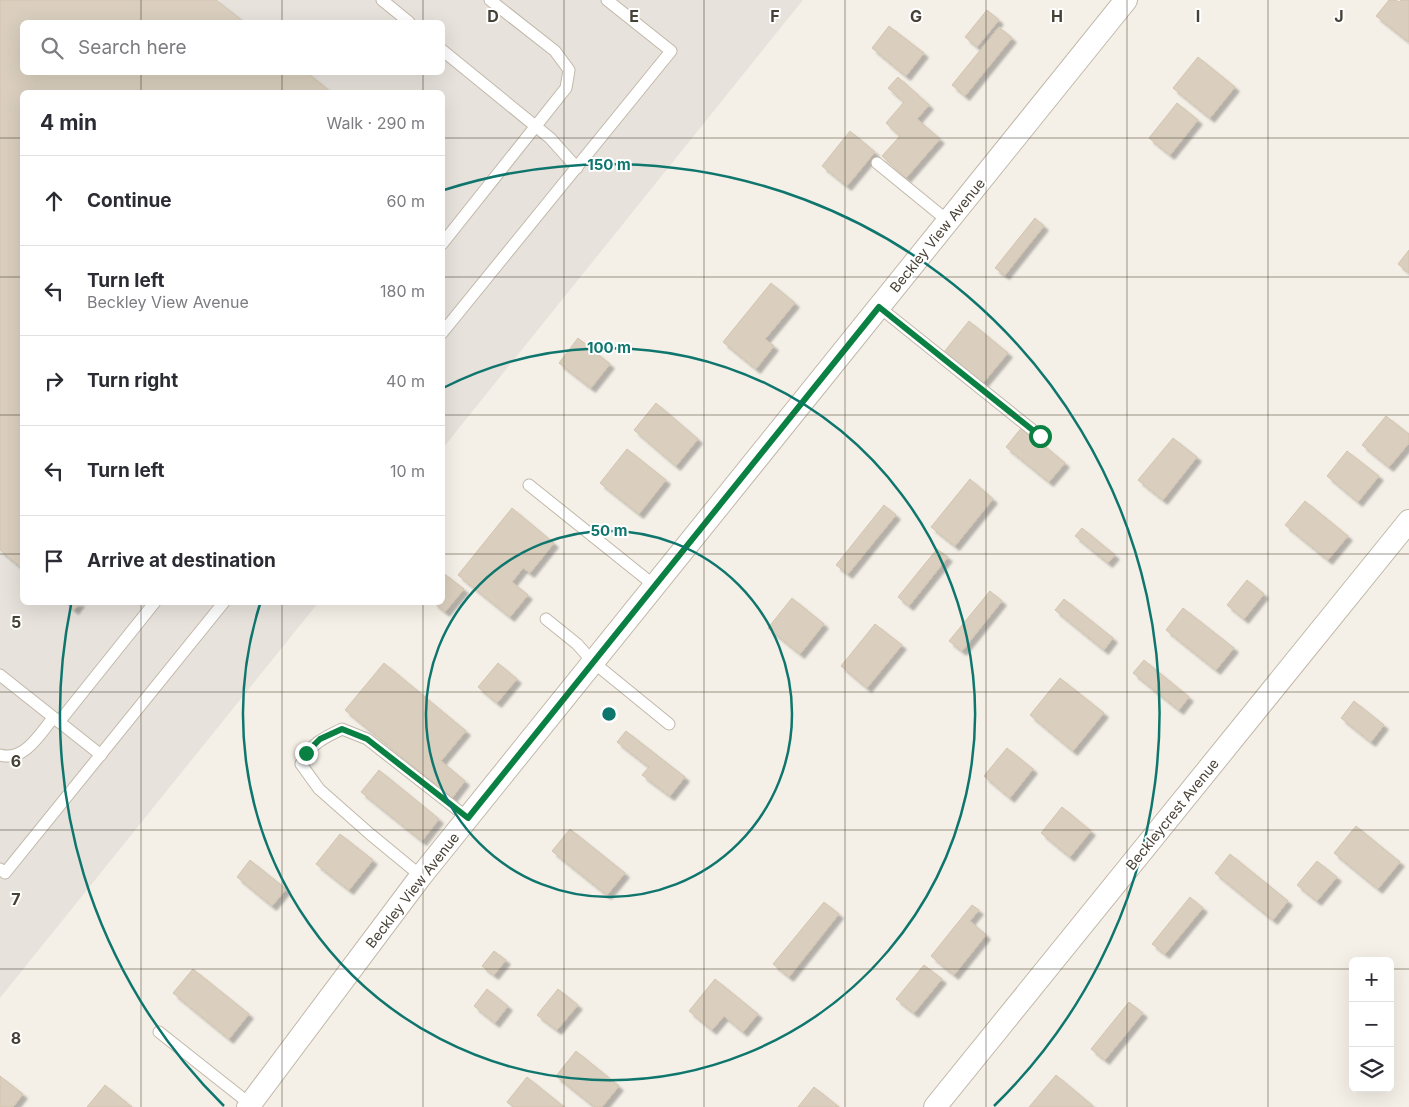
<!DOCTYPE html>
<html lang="en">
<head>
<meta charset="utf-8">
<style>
	:root { --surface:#fff; --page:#f7f7f7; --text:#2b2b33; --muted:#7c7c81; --line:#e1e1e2 }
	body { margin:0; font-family:Inter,sans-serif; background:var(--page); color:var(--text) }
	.controls { position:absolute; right:15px; bottom:15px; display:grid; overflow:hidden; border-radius:8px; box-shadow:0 5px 20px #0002 }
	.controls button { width:45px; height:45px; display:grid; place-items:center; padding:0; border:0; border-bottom:1px solid var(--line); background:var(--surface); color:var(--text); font:25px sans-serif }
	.stop { position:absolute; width:15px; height:15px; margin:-11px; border:4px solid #0b8043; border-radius:50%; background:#fff }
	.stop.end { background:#0b8043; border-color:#fff; box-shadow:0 1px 5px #0008 }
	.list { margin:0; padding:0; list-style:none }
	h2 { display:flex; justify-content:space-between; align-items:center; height:65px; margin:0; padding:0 20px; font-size:21px }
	h2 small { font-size:16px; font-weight:400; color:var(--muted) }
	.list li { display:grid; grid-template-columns:32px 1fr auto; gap:15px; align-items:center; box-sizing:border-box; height:90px; padding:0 20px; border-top:1px solid var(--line) }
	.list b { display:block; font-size:19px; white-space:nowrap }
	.list p { margin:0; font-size:16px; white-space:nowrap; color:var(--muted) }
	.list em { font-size:16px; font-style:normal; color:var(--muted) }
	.icon { flex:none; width:28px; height:28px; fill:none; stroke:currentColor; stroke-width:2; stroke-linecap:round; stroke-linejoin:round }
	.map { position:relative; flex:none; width:1409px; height:1107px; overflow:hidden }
	.search { position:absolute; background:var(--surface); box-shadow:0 5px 20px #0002; left:20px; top:20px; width:425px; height:55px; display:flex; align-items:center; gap:12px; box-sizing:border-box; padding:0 18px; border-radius:8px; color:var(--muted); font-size:19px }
	.panel { position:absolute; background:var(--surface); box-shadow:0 5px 20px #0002; left:20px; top:90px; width:425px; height:515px; border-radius:8px }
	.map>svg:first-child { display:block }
	.industrial { fill:#e7e2dc; fill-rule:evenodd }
	.building { fill:#dacfbe; stroke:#d3c4ae; filter:url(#shadow) }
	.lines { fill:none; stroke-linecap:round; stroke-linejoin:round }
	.service-casing { stroke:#c1b8a9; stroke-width:13 }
	.minor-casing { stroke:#c1b8a9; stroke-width:24 }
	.service { stroke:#fff; stroke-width:11 }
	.minor { stroke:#fff; stroke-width:22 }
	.route { stroke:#0b8043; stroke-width:6 }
	.grid { fill:none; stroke:#484135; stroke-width:1; stroke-opacity:0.55 }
	.ring { fill:none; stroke:#0f766e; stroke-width:2.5 }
	.labels { text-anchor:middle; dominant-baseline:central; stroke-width:4; stroke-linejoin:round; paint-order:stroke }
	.street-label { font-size:14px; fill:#484135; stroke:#fff }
	.grid-label { font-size:16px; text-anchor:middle; font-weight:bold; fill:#484135; stroke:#fff; stroke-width:4; stroke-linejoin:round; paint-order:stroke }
	.centre { fill:#0f766e; stroke:#fff; stroke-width:2.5 }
	.ring-label { font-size:15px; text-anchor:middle; font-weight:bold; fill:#0f766e; stroke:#fff; stroke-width:4; stroke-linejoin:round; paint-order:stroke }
</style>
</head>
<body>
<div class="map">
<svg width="1409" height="1107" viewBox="0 0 1409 1107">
	<defs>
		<filter id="shadow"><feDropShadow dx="4.5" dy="4.5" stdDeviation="1" flood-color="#0004"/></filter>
	</defs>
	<rect width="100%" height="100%" fill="#f5f0e7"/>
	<path class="industrial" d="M0,0H803L443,448L442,92H22V602L318,603L0,998ZM22,22H442V72H22Z"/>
	<g class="building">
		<polygon points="0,0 216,0 244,22 22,22 22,72 306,72 331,92 22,92 22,568 0,550"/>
		<polygon points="1389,0 1396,0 1399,2 1401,0 1409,0 1409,42 1376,16"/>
		<polygon points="987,10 999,20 977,47 965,37"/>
		<polygon points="889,26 924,53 906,76 872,48"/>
		<polygon points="999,27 1012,38 965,96 952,85"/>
		<polygon points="1198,57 1235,87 1210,118 1173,88"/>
		<polygon points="898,77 929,105 917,119 940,139 906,178 882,156 900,136 886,123 904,102 888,88"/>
		<polygon points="1177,103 1198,120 1170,155 1149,138"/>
		<polygon points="850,131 875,152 847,186 822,166"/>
		<polygon points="1035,218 1044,226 1005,275 995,268"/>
		<polygon points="1409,250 1409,273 1398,264"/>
		<polygon points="771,283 795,303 765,339 774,346 756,369 723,342"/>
		<polygon points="969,321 1008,353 983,383 944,352"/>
		<polygon points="578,338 610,364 591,388 559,363"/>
		<polygon points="656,403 698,439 676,466 634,430"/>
		<polygon points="1386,416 1409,434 1409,443 1389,467 1362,445"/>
		<polygon points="1022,427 1065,463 1049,482 1006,447"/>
		<polygon points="1173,438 1197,457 1163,500 1138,480"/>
		<polygon points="627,449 666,480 639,514 600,483"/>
		<polygon points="1347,451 1379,476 1358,502 1327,476"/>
		<polygon points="970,479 993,499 955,546 931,527"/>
		<polygon points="1305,501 1348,536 1328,560 1285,525"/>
		<polygon points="884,505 896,515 848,574 836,565"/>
		<polygon points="512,508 554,543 530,573 523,568 512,582 528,595 510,617 458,575"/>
		<polygon points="1082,528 1115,555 1108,563 1075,536"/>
		<polygon points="937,549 948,557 909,606 898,597"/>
		<polygon points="442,572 464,589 445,612 433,602 442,602"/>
		<polygon points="1247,580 1264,594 1244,619 1227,605"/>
		<polygon points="990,591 1002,601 962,651 949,641"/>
		<polygon points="792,598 824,624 800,654 768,628"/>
		<polygon points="1064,599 1113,638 1104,650 1055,610"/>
		<polygon points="65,602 80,602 74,610"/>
		<polygon points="1183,608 1234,648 1216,670 1166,630"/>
		<polygon points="875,624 902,645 867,688 841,666"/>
		<polygon points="1144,660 1189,697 1179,710 1133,673"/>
		<polygon points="384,663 466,731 441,761 465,781 452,798 345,710"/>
		<polygon points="498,663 517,679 497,703 478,687"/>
		<polygon points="1060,678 1104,713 1073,751 1030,715"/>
		<polygon points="1354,701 1384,725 1371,742 1341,718"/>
		<polygon points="626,731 685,777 670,796 642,775 649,767 617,742"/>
		<polygon points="1007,748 1033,769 1010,798 984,776"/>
		<polygon points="379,770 439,819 422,841 361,792"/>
		<polygon points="1062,807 1091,831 1070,857 1041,833"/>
		<polygon points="1356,826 1400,862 1378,889 1334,853"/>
		<polygon points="570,829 625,873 607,895 552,851"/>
		<polygon points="340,834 373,860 349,890 316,864"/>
		<polygon points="1230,854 1288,901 1273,920 1215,873"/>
		<polygon points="250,860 286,889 272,906 237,877"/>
		<polygon points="1317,861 1337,877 1317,901 1297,885"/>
		<polygon points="1190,897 1203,908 1165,954 1152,944"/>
		<polygon points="824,902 839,914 789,977 773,964"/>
		<polygon points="972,905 979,910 970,921 986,935 954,975 931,956"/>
		<polygon points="494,951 506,960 494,975 482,966"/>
		<polygon points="924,965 942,979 914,1013 896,999"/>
		<polygon points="193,969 249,1014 229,1039 173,993"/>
		<polygon points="715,979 758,1014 743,1032 724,1016 712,1030 689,1011"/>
		<polygon points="487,989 508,1006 495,1023 474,1006"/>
		<polygon points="558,989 578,1005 557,1030 537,1015"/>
		<polygon points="1129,1002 1143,1013 1105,1060 1091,1049"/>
		<polygon points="576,1051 619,1086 602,1107 595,1107 556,1076"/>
		<polygon points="1056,1075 1092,1105 1091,1107 1029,1107"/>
		<polygon points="0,1076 23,1094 13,1107 0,1107"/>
		<polygon points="527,1077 563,1106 562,1107 513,1107 507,1102"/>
		<polygon points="105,1085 132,1107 87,1107"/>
		<polygon points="814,1087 839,1107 798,1107"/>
	</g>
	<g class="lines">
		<g class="service-casing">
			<g id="service">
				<polyline points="382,0 409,22"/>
				<polyline points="442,50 550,138 577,168"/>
				<polyline points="877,163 948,221"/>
				<polyline points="442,244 566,88 569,70 555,51 490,0"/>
				<polyline points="879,307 1040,436"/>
				<polyline points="442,333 671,51 607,0"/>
				<polyline points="529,485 655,586"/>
				<polyline points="546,619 577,644 593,662 669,724"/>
				<polyline points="0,675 101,755"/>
				<polyline points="59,722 155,602"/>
				<path d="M0,755C24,762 40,734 53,718"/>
				<polyline points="0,869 5,873 224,602"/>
				<path d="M421,876L370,834L319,789L301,764C310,744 323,738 342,729L367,739L468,818"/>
				<polyline points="159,1032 250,1104"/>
			</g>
		</g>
		<g class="minor-casing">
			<g id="minor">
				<polyline points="248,1107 421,876 1126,0"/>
				<polyline points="935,1107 1409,521"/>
			</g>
		</g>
		<use href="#service" class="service"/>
		<use href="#minor" class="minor"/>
	</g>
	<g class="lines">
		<polyline class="route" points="306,753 320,739 342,729 367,739 468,818 879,307 1040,436"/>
	</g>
	<path class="grid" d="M141,0V22M282,0V22M423,0V22M564,0V1107M704,0V1107M845,0V1107M986,0V1107M1127,0V1107M1268,0V1107M141,72V92M282,72V92M423,72V92M0,138H22M442,138H1409M0,277H22M442,277H1409M0,415H22M442,415H1409M0,554H22M442,554H1409M141,602V1107M282,602V1107M423,602V1107M0,692H1409M0,830H1409M0,969H1353M1390,969H1409"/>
	<g class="ring">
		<circle cx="609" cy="714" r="183"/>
		<path d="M443 388A366 366 0 1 1 260 604"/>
		<path d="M224 1106A549 549 0 0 1 71 605M444 190A549 549 0 0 1 994 1106"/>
	</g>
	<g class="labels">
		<g class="street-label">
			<text transform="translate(937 235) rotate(-51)">Beckley View Avenue</text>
			<text transform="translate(1172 814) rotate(-51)">Beckleycrest Avenue</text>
			<text transform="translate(412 890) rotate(-52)">Beckley View Avenue</text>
		</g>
	</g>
	<g class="grid-label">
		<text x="493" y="22">D</text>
		<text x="634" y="22">E</text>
		<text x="775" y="22">F</text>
		<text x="916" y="22">G</text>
		<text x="1057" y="22">H</text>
		<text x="1198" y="22">I</text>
		<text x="1339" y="22">J</text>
		<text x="16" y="628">5</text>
		<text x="16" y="767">6</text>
		<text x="16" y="905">7</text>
		<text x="16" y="1044">8</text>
	</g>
	<circle cx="609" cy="714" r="8" class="centre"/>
	<g class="ring-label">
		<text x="609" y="170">150 m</text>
		<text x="609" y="353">100 m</text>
		<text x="609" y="536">50 m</text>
	</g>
</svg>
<div class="controls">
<button>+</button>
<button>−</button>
<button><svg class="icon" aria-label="layers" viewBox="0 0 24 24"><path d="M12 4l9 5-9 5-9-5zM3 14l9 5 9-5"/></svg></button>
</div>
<div class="stop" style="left:1040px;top:436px"></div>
<div class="stop end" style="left:306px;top:753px"></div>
<div class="search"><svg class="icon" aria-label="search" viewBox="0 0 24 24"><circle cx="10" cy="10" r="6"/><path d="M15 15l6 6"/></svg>Search here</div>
<section class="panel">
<h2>4 min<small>Walk · 290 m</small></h2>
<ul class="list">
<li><svg class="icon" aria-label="ahead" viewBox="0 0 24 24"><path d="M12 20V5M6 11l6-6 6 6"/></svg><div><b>Continue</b></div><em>60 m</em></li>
<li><svg class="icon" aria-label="left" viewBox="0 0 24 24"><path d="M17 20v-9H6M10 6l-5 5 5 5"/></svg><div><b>Turn left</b><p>Beckley View Avenue</p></div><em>180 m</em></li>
<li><svg class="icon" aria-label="right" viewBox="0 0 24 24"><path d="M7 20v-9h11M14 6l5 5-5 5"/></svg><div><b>Turn right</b></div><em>40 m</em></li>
<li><svg class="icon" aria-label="left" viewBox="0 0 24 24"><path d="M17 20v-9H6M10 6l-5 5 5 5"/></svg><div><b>Turn left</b></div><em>10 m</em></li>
<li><svg class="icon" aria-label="arrive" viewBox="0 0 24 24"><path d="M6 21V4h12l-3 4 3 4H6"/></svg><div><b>Arrive at destination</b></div></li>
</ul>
</section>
</div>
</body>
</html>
